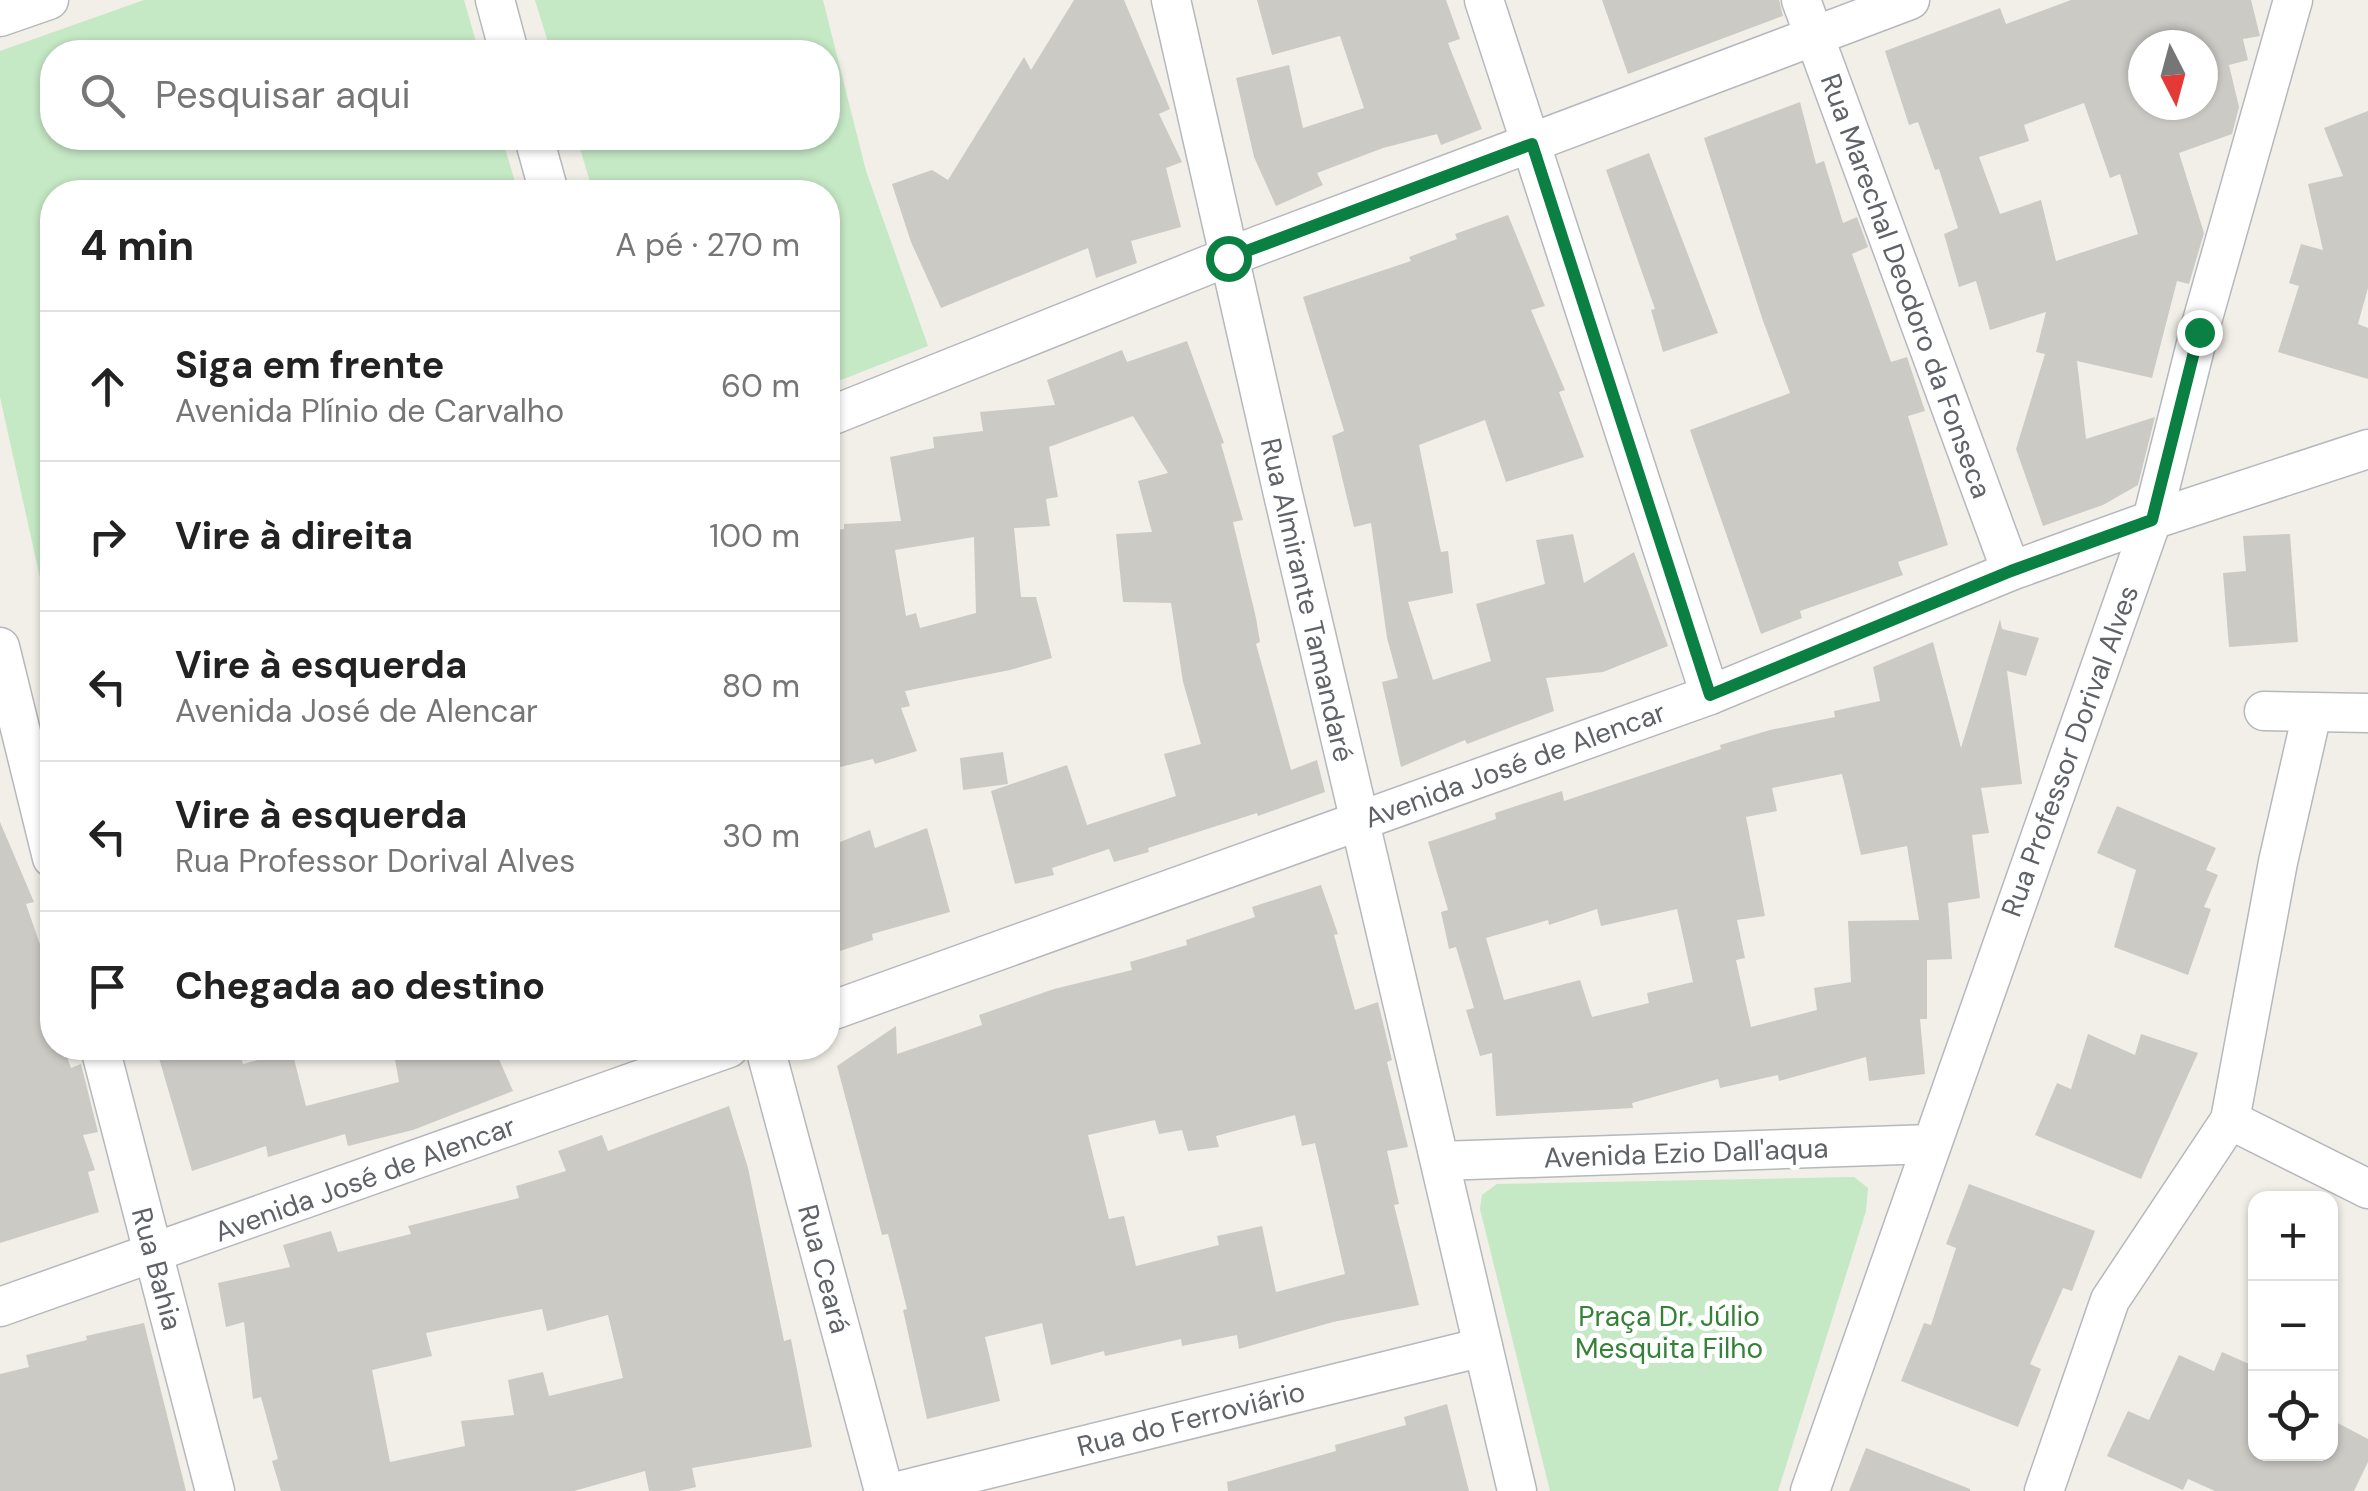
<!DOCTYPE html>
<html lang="pt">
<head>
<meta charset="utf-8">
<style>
	:root { --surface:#fff; --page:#f2f2f2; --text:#222; --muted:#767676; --line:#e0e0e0 }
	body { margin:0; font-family:"DM Sans",sans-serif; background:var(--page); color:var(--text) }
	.controls { position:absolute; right:30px; bottom:30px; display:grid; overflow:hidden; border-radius:20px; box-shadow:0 2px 8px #0004 }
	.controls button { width:90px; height:90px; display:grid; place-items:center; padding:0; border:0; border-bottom:2px solid var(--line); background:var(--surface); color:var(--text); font:50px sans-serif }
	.compass { position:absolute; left:2128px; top:30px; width:90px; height:90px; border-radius:50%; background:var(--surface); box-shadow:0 2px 8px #0004; rotate:174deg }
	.stop { position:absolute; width:30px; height:30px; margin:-22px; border:8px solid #0b8043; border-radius:50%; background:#fff }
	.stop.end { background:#0b8043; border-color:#fff; box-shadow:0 2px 10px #0008 }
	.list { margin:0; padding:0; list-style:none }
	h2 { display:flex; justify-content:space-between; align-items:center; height:130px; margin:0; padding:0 40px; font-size:42px }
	h2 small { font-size:32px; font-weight:400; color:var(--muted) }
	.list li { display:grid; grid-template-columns:65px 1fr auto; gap:30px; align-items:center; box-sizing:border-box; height:150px; padding:0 40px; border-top:2px solid var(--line) }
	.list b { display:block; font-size:38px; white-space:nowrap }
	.list p { margin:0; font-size:32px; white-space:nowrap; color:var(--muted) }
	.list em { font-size:32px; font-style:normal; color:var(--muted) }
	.icon { flex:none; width:55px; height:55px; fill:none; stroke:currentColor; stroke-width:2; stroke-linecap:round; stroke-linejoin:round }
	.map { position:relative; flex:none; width:2368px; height:1491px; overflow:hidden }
	.search { position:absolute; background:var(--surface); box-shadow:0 2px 8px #0004; left:40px; top:40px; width:800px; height:110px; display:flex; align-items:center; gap:25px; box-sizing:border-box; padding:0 35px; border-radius:40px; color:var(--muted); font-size:38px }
	.panel { position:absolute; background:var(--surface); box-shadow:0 2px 8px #0004; left:40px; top:180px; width:800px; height:880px; border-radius:40px }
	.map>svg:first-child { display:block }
	.green { fill:#c5e8c5 }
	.building { fill:#cccac5; fill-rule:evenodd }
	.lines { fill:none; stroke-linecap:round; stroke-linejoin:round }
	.minor-casing { stroke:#b5b8bc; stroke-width:41 }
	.minor { stroke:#fff; stroke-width:38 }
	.route { stroke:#0b8043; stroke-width:12 }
	.labels { text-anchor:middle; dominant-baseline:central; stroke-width:10; stroke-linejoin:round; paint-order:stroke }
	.street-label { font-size:28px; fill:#5f6368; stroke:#fff }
	.park-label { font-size:28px; fill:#348238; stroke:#fff }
</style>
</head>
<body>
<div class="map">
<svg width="2368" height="1491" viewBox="0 0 2368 1491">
	<rect width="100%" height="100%" fill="#f1efe8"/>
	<g class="green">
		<polygon points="144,0 464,0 479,52 52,52 52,138 502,138 518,192 52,192 52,632 0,397 0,51"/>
		<polygon points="535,0 823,0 866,171 928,346 828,385 828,192 593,192 577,138 828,138 828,52 551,52"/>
		<polygon points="1854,1177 1868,1188 1866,1211 1778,1491 1550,1491 1480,1209 1482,1195 1497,1184"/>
	</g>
	<g class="building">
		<polygon points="1074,0 1124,0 1170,109 1159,114 1182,162 1166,168 1181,227 1131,241 1137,263 1096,278 1088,248 941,308 911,242 892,184 932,170 948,180 1024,57 1031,70"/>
		<polygon points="1257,0 1446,0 1460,39 1448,43 1482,129 1441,145 1437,134 1383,148 1317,173 1323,185 1276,206 1254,157 1236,78 1289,65 1303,128 1364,108 1340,36 1272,55"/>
		<polygon points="1602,0 1779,0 1783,16 1628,74"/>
		<path d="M2071,0H2251L2260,36L2243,39L2248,60L2229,65L2239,107L2232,134L2179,153L2204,233L2189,284L2177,281L2152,378L2077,361L2086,439L2155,417L2138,485L2103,505L2043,526L2016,449L2045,354L2036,352L2046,312L1990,330L1976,281L1959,287L1944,234L1958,228L1939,169L1935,170L1918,122L1909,125L1885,51L2000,8L2006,24ZM2143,45H2203V105H2143ZM2084,103L2110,178L2120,174L2138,234L2056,261L2041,200L2000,214L1979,157L2029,141L2024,125Z"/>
		<polygon points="1800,102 1816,164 1824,161 1843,223 1857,217 1868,247 1852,254 1891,362 1907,357 1925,411 1908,416 1948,545 1898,562 1903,575 1800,611 1802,618 1761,634 1690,430 1790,393 1763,321 1704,138"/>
		<polygon points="2368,111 2368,288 2358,324 2368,328 2368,379 2278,352 2299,286 2289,283 2301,244 2323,250 2308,184 2343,176 2324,128"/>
		<polygon points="1649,153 1718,333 1663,352 1651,310 1655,309 1606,170"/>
		<polygon points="1508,215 1545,306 1531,310 1565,390 1559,392 1584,457 1506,482 1485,420 1419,445 1441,552 1448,551 1453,593 1408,602 1433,680 1491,661 1476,604 1545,584 1536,540 1573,534 1584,583 1634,552 1668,646 1603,672 1546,678 1554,711 1467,744 1465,740 1401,767 1382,682 1398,678 1387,638 1371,523 1354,527 1332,436 1344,431 1303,297 1411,261 1409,257 1457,239 1455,234"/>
		<path d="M1187,341L1224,443L1221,444L1243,520L1233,522L1256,618L1260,642L1256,644L1291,770L1317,760L1325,792L1258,816L1257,813L1148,848L1149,852L1114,862L1109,849L1052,868L1054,875L1015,884L991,791L1067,765L1087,825L1176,796L1164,754L1201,744L1183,682L1171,603L1123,602L1116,534L1152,532L1138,481L1168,473L1133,416L1049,447L1058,497L1046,499L1050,526L1014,528L1021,597H1036L1052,658L1010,670L905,691L910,706L901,708L917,751L875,764L873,759L828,770V531L844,529V524L901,521L890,457L934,448L933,437L983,431L980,412L1055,405L1047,380L1122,350L1127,362ZM974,537L976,613L920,628L916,613L906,616L895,550Z"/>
		<polygon points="2290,534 2298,642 2229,647 2223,573 2246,571 2243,536"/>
		<path d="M2000,619L2002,629L2039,638L2026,676L2007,671L2022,784L1981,788L1989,833L1972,835L1980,898L1948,903L1952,959L1927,960V1019H1920L1925,1074L1869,1081L1866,1057L1779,1081L1778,1075L1720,1088L1718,1079L1632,1103L1633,1108L1496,1116L1492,1053L1480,1056L1466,1010L1474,1008L1456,947L1449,949L1441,912L1448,910L1428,842L1496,819L1495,813L1562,791L1564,801L1721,749L1720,745L1770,730L1835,717L1834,711L1880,701L1873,667L1933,642L1961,748ZM1842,774L1861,855L1907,846L1919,920L1848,921L1851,982L1814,988L1817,1010L1751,1027L1736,960L1745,958L1737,920L1765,916L1746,817L1777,811L1772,788ZM1597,909L1601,926L1677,909L1693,982L1647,993L1649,1003L1592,1017L1580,980L1504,1000L1486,938L1548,920L1549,925Z"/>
		<polygon points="1003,752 1008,784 963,790 960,758"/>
		<polygon points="2117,806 2216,848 2206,870 2218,875 2204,907 2211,909 2188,975 2114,947 2136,870 2097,853"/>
		<polygon points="0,822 34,902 26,904 52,979 52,1048 64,1048 71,1068 81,1064 98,1132 83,1135 95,1170 88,1172 99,1212 0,1243"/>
		<polygon points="927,828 950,912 872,934 873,940 828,955 828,860 840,858 835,844 870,830 875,848"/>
		<path d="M1321,885L1338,934L1334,935L1355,1010L1378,1002L1392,1060L1387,1062L1408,1147L1387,1151L1399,1204L1394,1205L1419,1305L1333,1322L1239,1349L1237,1335L1182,1346L1181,1339L1105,1356L1104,1351L1051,1365L1042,1323L985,1337L1000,1401L927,1419L903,1310L907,1309L888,1234L882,1235L837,1066L896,1026L897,1054L982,1025L979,1015L1054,989L1132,970L1130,962L1187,945L1186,940L1255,917L1252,907ZM1295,1115L1302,1146L1315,1143L1345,1274L1276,1292L1262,1226L1217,1236L1219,1245L1136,1266L1124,1216L1109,1219L1088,1135L1155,1120L1159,1134L1182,1130L1188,1151L1219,1147L1216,1136Z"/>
		<polygon points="2088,1034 2135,1055 2141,1034 2198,1053 2141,1179 2035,1135 2057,1083 2071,1089"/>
		<polygon points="156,1048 239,1048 243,1064 292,1051 306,1106 399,1082 393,1048 494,1048 513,1091 413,1130 348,1146 345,1134 268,1157 266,1146 192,1171"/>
		<path d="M729,1106L748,1168L784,1341L791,1339L812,1447L692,1468L696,1487L679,1491H649L645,1471L574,1491H281L272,1461L278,1459L261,1397L253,1399L244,1322L226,1327L218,1283L290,1267L283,1245L331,1231L338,1252L411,1234L408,1226L519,1198L516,1186L566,1171L558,1151L602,1135L608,1151ZM542,1309L547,1331L608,1315L623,1378L549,1396L543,1372L508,1380L514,1415L461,1421L465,1446L390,1462L372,1370L432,1356L426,1333Z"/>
		<polygon points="1969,1184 2095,1231 2072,1291 2063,1288 2030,1364 2041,1369 2018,1427 1901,1381 1924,1323 1931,1325 1956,1248 1946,1244"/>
		<polygon points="144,1323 186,1491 0,1491 0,1374 29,1367 26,1355 87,1340 86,1336"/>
		<polygon points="2222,1352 2256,1367 2256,1454 2330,1454 2330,1419 2368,1439 2368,1462 2354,1491 2215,1491 2188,1479 2183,1490 2107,1456 2128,1411 2149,1420 2179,1355 2214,1371"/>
		<polygon points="1447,1404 1469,1491 1228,1491 1227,1482 1336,1451 1335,1445 1406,1425 1404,1417"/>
		<polygon points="1866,1448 1970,1489 1970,1491 1849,1491"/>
	</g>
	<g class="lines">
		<g class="minor-casing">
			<g id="minor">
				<polyline points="495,0 509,52"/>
				<path d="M1171,0C1282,498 1399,995 1517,1491"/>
				<polyline points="1484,0 1710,695"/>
				<polyline points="1801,0 2011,571"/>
				<polyline points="0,17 49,0"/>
				<polyline points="534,138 549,192"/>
				<polyline points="828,417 1228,257 1910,0"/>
				<polyline points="0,647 52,858"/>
				<polyline points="2264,711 2368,713"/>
				<polyline points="828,1012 1710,695 2011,571 2152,520 2368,449"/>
				<polyline points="100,1048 215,1491"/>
				<polyline points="765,1048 884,1491"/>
				<polyline points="2230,1120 2368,1189"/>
				<polyline points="1441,1161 1931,1144"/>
				<polyline points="0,1307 729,1048"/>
				<polyline points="899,1491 1483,1347"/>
				<polyline points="1810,1491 2152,520 2199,332 2293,0"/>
				<polyline points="2044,1491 2110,1300 2230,1120 2278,862 2312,713"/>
			</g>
		</g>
		<use href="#minor" class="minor"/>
	</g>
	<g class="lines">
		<polyline class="route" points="1228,258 1532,144 1710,695 2011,571 2152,520 2199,332"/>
	</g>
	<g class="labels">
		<g class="street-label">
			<text transform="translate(1906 286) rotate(70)">Rua Marechal Deodoro da Fonseca</text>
			<text transform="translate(1307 600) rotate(77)">Rua Almirante Tamandaré</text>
			<text transform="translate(2070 751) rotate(-70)">Rua Professor Dorival Alves</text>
			<text transform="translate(1515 765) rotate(-20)">Avenida José de Alencar</text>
			<text transform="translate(1686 1153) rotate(-2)">Avenida Ezio Dall'aqua</text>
			<text transform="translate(365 1179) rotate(-20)">Avenida José de Alencar</text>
			<text transform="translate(157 1269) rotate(75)">Rua Bahia</text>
			<text transform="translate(824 1269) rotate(75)">Rua Ceará</text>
			<text transform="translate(1191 1419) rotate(-14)">Rua do Ferroviário</text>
		</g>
		<g class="park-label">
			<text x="1669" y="1316">Praça Dr. Júlio<tspan x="1669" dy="32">Mesquita Filho</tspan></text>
		</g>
	</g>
</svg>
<div class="controls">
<button>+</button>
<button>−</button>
<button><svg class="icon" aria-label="locate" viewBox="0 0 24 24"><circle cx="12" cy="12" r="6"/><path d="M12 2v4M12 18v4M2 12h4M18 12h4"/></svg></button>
</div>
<svg class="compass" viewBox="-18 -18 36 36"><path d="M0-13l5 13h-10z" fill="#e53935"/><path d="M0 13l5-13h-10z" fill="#767676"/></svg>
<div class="stop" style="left:1228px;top:258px"></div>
<div class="stop end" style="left:2199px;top:332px"></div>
<div class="search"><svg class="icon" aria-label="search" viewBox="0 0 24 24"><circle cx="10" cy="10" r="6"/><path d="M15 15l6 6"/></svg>Pesquisar aqui</div>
<section class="panel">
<h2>4 min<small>A pé · 270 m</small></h2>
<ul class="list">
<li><svg class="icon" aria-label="ahead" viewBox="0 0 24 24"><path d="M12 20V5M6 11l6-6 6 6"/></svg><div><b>Siga em frente</b><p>Avenida Plínio de Carvalho</p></div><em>60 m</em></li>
<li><svg class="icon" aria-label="right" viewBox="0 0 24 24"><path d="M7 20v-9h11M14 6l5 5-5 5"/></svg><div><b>Vire à direita</b></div><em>100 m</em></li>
<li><svg class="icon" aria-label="left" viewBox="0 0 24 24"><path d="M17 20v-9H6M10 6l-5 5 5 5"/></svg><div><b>Vire à esquerda</b><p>Avenida José de Alencar</p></div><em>80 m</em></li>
<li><svg class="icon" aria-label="left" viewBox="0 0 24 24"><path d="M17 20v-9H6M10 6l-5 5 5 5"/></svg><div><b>Vire à esquerda</b><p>Rua Professor Dorival Alves</p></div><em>30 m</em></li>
<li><svg class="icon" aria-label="arrive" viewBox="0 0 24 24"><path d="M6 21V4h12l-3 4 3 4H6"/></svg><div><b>Chegada ao destino</b></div></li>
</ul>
</section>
</div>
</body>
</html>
